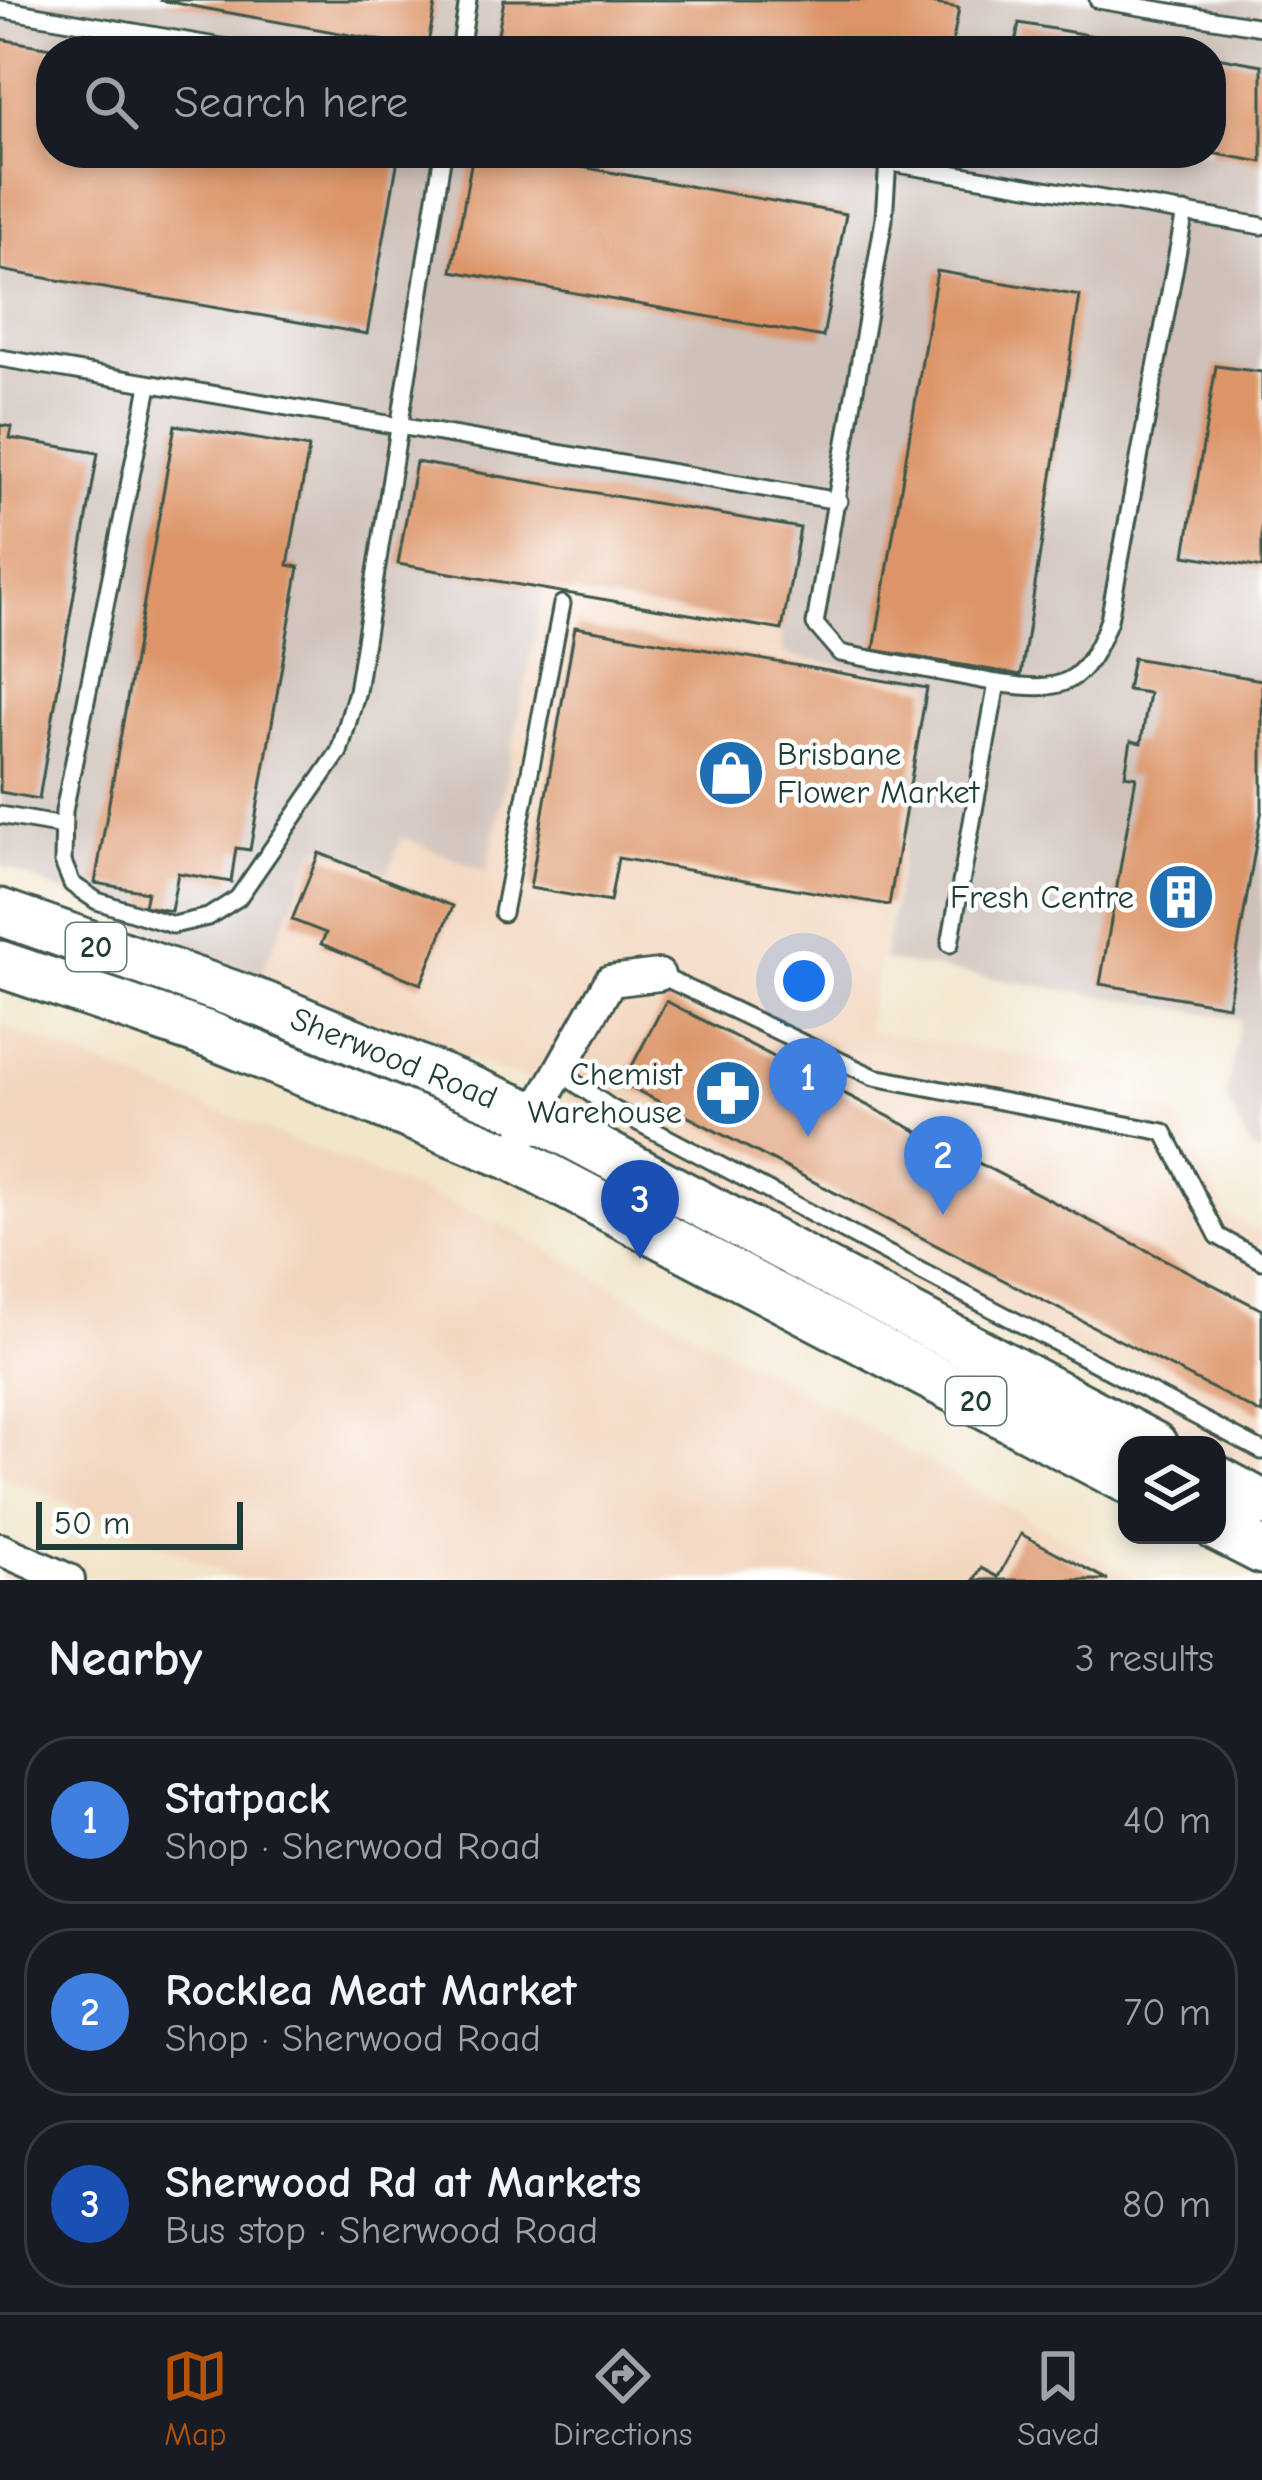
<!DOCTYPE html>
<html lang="en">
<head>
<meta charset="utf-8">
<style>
	:root { --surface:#171b24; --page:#242831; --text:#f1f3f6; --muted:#9ea1a6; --line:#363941; --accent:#b45309 }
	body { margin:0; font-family:"Comic Neue",sans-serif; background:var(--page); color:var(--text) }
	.controls { position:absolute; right:36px; bottom:36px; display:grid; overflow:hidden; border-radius:24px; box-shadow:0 6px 18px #0003 }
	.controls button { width:108px; height:108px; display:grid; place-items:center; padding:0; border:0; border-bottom:3px solid var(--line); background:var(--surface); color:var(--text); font:60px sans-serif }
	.scale { position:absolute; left:36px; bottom:30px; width:207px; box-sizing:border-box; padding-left:12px; border:6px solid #1f3d34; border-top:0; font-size:33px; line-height:42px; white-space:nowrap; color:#1f3d34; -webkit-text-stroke:9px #fff; paint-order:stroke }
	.you { position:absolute; left:804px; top:981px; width:42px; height:42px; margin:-30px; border:9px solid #fff; border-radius:50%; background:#1a73e8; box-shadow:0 0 0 18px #1a73e833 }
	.badge { display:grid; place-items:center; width:78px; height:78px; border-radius:50%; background:var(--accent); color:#fff; font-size:39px; font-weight:700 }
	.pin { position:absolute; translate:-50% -99px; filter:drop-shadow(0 3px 6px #0008) }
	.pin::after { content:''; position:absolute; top:63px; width:42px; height:36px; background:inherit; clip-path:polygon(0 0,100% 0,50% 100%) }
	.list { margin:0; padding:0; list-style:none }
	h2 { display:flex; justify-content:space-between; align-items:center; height:156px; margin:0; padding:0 48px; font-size:51px }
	h2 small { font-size:39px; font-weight:400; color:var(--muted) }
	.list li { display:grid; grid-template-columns:78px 1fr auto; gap:36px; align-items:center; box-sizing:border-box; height:168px; margin:0 24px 24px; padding:0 24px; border:3px solid var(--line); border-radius:48px }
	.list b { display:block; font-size:45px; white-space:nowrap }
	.list p { margin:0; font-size:39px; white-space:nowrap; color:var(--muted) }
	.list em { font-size:39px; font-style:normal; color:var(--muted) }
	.icon { flex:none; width:66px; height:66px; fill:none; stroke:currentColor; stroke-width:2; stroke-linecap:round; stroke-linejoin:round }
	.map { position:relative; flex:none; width:1262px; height:1580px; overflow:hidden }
	.search { position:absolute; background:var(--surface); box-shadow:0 6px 18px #0003; left:36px; right:36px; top:36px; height:132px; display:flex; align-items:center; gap:30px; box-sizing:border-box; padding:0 42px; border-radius:48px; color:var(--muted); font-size:45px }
	.sheet { height:732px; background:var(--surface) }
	nav { display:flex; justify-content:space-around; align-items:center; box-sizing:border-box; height:168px; border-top:3px solid var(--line); background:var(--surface); font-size:33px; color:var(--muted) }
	nav a { display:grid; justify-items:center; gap:6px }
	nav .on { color:var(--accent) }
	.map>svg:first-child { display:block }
	.built { fill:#f2d5bd }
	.industrial { fill:#cfc1ba; fill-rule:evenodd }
	.building { fill:#dc9468 }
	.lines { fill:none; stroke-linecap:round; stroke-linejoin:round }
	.lane-casing { stroke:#3e564a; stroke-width:21 }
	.street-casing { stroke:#3e564a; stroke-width:36 }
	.primary-casing { stroke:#3e564a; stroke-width:51 }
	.lane { stroke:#fff; stroke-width:15 }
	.street { stroke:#fff; stroke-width:30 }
	.primary { stroke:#fff; stroke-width:45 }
	.labels { text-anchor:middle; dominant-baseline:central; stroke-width:9; stroke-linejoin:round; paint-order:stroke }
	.shield { fill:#fff; stroke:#627771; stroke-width:3 }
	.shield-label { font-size:30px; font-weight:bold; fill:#1f3d34 }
	.poi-label { font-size:33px; fill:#1f3d34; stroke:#fff; text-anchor:end }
	.street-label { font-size:33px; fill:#1f3d34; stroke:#fff }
</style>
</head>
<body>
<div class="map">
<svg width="1262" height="1580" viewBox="0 0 1262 1580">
	<rect width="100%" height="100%" fill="#fff"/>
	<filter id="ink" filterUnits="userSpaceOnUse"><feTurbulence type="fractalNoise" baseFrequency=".00833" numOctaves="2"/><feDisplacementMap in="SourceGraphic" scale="24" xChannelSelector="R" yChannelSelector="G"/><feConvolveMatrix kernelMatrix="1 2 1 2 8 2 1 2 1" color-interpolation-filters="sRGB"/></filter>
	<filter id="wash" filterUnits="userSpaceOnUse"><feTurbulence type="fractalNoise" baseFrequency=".004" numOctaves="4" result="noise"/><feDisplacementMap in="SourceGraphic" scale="48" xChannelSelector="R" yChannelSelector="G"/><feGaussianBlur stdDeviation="2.7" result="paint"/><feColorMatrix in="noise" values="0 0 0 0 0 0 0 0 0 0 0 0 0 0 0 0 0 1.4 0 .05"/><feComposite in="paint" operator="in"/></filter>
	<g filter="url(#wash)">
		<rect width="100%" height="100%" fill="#f1e5ca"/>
		<g class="built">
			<polygon points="544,589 782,630 784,655 933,683 866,1030 1131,1074 1129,1100 1173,1111 1226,1214 1262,1234 1262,1471 677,1167 564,1095 259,978 319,845 401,837 487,871"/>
			<polygon points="0,1025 501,1224 1137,1580 240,1580 0,1473"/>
		</g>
		<path class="industrial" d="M0,0H1262V1154L1250,1148L1226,1097L1240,1019L883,960L933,683L784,655L781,630L544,589L487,872L401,837L388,873L319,846L259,978L0,865ZM51,51H1211V153H51Z"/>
		<g id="blocks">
			<g class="building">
				<polygon points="159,0 436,0 427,49"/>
				<polygon points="504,0 913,0 959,8 951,51 495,51"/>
				<polygon points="1019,23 1169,49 1169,51 1014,51"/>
				<polygon points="0,39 51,48 51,153 399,153 367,334 0,270"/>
				<polygon points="1211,56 1262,65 1262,162 1211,153"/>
				<polygon points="473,153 503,153 846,214 823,337 452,271"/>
				<polygon points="937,271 1080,296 1021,675 874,650"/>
				<polygon points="1216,366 1262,372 1262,568 1185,555"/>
				<polygon points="0,425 12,427 10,438 98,453 39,799 0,792"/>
				<polygon points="175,425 309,448 288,565 299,567 250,850 236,848 231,882 178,873 171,911 144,906 147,892 95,883"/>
				<polygon points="416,462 800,528 782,630 398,564"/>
				<polygon points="575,627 927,688 889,905 618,858 610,902 530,888"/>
				<polygon points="1133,658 1262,680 1262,809 1228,1006 1100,984 1136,777 1125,775 1131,741 1141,743 1149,693 1127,690"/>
				<polygon points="319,853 453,906 421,984 321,944 326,933 292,920"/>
				<polygon points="666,1001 1262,1310 1262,1414 623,1083"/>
				<polygon points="1021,1534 1108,1580 974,1580 981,1568 998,1577"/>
			</g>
		</g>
	</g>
	<g filter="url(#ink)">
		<use href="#blocks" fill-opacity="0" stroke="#3e564a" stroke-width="3"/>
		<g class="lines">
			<g class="lane-casing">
				<g id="lane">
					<polyline points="1098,0 1262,27"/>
					<polyline points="0,9 245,51"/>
					<polyline points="460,51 468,0"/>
					<polyline points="833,153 1262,226"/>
					<polyline points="888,160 884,219 815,624 840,653 997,683"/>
					<polyline points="0,358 839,501"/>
					<polyline points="149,386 64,811 63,862 72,884 97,901 173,925 208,917 238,898 339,752 357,691 443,153"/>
					<polyline points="0,815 63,826"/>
					<polyline points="503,913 562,604"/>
					<path d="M950,944L997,683C1064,693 1084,686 1109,620L1185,212"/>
					<polyline points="659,975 874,1077 1164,1132 1218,1236 1262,1261"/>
					<polyline points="558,1071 611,1108 1262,1451"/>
				</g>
			</g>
			<g class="street-casing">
				<g id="street">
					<polyline points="511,1157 610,981 659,975"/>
					<polyline points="0,1549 69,1580"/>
				</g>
			</g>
			<g class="primary-casing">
				<g id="primary">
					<polyline points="0,912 265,1005 533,1115 1154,1445"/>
					<polyline points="0,964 212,1036 511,1157 1127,1480"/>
					<polyline points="1217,1479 1262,1503"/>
					<polyline points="1217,1528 1262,1551"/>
				</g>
			</g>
			<use href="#lane" class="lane"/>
			<use href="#street" class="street"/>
			<use href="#primary" class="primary"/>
		</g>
	</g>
	<defs>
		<g id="shop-disc" transform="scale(3.45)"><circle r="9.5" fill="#1f6fb2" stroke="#fff"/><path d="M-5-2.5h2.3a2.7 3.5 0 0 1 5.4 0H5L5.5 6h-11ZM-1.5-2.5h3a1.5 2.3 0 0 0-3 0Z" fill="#fff"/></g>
		<g id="building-disc" transform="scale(3.45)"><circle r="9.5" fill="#1f6fb2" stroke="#fff"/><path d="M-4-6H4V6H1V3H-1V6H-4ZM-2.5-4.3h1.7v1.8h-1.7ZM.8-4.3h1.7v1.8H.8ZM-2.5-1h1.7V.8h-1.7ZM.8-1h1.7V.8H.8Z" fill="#fff"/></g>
		<g id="pharmacy-disc" transform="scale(3.45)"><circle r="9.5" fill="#1f6fb2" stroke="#fff"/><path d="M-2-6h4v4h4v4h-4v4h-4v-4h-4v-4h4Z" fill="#fff"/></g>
	</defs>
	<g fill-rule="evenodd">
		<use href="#shop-disc" x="731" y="773"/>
		<use href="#building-disc" x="1181" y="897"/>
		<use href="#pharmacy-disc" x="728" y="1093"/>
	</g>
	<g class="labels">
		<g class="shield">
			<rect x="66" y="923" width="60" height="48" rx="9"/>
			<rect x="946" y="1377" width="60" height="48" rx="9"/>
		</g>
		<g class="shield-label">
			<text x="96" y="947">20</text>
			<text x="976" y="1401">20</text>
		</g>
		<g class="poi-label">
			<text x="777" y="754" text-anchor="start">Brisbane<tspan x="777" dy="38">Flower Market</tspan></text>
			<text x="1134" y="897">Fresh Centre</text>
			<text x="682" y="1074">Chemist<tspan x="682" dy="38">Warehouse</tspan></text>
		</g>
		<g class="street-label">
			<text transform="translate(394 1058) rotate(22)">Sherwood Road</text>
		</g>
	</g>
</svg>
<div class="controls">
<button><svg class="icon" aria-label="layers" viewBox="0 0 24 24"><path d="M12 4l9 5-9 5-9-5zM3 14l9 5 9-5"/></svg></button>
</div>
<div class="scale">50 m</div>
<div class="you"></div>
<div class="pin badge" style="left:808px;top:1137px;background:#3f7fe0">1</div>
<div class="pin badge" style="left:943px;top:1215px;background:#3f7fe0">2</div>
<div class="pin badge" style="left:640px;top:1259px;background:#1a4fb4">3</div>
<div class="search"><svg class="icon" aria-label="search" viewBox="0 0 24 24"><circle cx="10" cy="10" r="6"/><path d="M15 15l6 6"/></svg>Search here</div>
</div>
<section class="sheet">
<h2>Nearby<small>3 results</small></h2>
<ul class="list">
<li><span class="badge" style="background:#3f7fe0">1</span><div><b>Statpack</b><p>Shop · Sherwood Road</p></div><em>40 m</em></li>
<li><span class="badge" style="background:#3f7fe0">2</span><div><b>Rocklea Meat Market</b><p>Shop · Sherwood Road</p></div><em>70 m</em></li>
<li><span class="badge" style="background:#1a4fb4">3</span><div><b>Sherwood Rd at Markets</b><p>Bus stop · Sherwood Road</p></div><em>80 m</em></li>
</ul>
</section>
<nav>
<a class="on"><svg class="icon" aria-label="map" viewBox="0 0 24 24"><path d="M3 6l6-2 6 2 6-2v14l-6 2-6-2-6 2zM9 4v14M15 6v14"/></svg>Map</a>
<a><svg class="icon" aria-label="directions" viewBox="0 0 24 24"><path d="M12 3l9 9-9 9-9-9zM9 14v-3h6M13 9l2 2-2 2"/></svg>Directions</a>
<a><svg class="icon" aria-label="saved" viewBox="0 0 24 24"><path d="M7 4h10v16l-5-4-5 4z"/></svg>Saved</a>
</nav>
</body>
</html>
